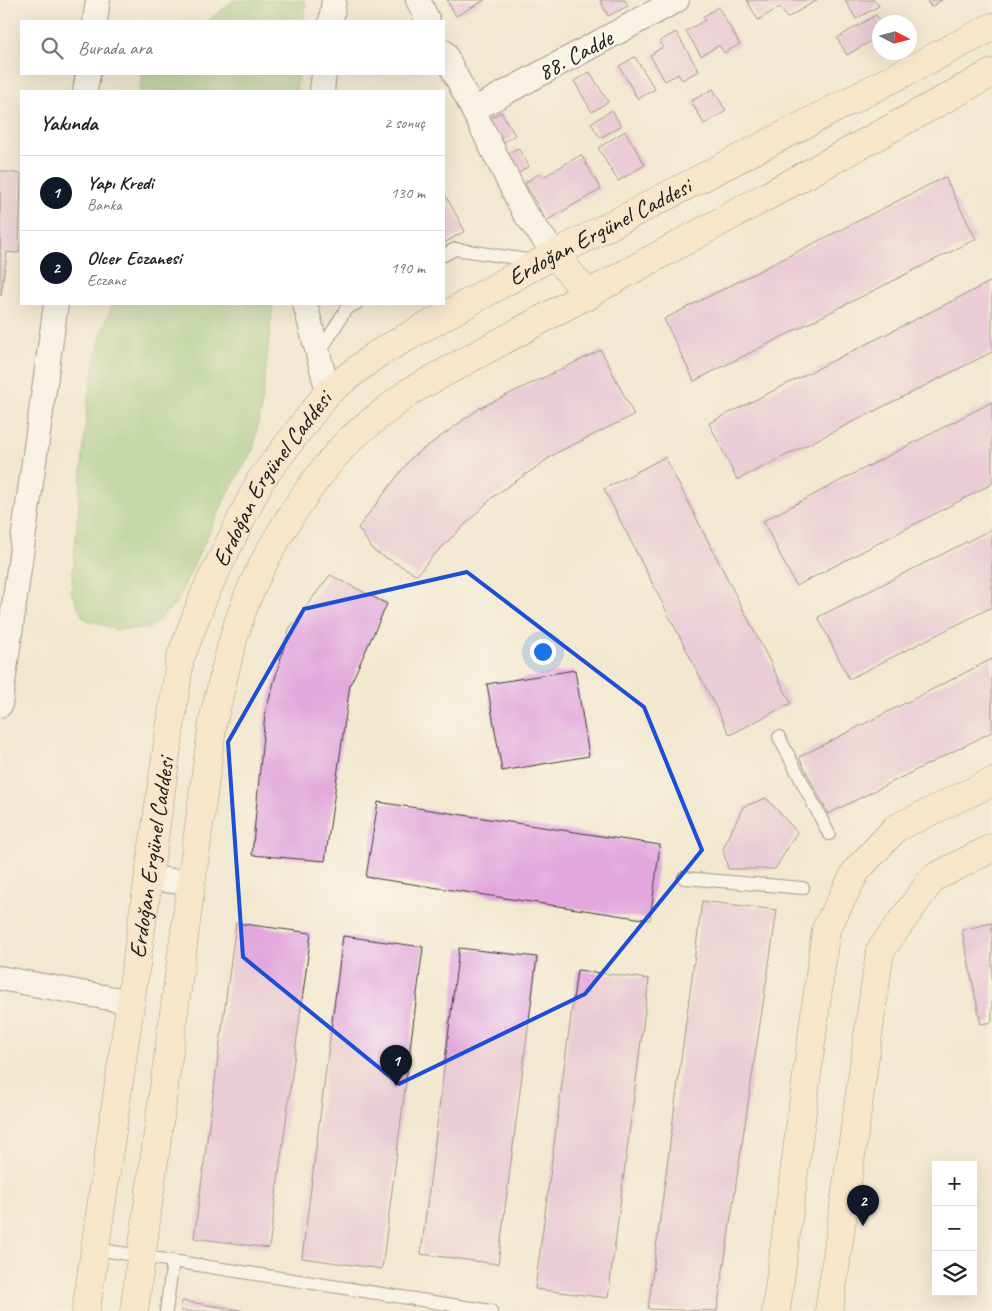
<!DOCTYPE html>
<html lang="tr">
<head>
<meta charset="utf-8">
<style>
	:root { --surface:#fff; --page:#f6f6f6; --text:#222; --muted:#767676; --line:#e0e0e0; --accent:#111827 }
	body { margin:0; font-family:Caveat,sans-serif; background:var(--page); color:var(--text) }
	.controls { position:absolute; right:15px; bottom:15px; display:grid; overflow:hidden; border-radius:0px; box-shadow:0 5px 20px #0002 }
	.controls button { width:45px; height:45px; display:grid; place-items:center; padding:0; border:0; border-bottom:1px solid var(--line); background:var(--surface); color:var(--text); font:25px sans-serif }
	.compass { position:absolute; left:872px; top:15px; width:45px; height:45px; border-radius:50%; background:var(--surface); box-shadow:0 5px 20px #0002; rotate:96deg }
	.you { position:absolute; left:542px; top:651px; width:18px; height:18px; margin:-12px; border:4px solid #fff; border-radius:50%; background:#1a73e8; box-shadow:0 0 0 8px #1a73e833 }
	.badge { display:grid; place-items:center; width:32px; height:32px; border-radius:50%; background:var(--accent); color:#fff; font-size:16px; font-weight:700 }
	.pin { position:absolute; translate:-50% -41px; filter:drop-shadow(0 1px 2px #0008) }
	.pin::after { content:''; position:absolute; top:26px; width:18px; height:15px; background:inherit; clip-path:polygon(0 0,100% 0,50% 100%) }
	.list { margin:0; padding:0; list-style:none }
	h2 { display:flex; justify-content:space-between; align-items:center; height:65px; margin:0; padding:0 20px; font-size:21px }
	h2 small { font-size:16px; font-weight:400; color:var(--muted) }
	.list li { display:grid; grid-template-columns:32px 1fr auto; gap:15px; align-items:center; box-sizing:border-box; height:75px; padding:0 20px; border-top:1px solid var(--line) }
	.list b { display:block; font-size:19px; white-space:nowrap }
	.list p { margin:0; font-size:16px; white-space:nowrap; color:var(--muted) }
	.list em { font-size:16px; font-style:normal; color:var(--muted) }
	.icon { flex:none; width:28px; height:28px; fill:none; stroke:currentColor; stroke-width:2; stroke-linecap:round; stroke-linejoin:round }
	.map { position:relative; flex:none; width:992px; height:1311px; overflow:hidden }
	.search { position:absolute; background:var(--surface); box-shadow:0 5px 20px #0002; left:20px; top:20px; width:425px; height:55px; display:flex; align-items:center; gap:12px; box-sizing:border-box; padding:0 18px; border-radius:0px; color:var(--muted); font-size:19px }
	.panel { position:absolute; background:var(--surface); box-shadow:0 5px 20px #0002; left:20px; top:90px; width:425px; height:215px; border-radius:0px }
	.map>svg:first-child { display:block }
	.green { fill:#90c476; stroke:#567049 }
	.building { fill:#e2a8dd }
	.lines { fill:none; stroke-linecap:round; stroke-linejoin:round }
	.lane-casing { stroke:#3c3b37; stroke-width:14 }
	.street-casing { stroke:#3c3b37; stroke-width:26 }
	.secondary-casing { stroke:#3c3b37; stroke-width:29 }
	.lane { stroke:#fff; stroke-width:12 }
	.street { stroke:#fff; stroke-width:24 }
	.secondary { stroke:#fce5c4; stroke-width:28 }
	.marked { fill:none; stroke:#1d4ed8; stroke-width:4; stroke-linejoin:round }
	.labels { text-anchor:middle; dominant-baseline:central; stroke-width:4.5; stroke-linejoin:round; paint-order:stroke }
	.street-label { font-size:24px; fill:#1c1c1c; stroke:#fbf7ec }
</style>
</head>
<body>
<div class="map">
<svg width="992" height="1311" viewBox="0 0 992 1311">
	<rect width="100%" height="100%" fill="#fbf7ec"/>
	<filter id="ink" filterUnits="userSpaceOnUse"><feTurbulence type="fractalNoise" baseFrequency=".02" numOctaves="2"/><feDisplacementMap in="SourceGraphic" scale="10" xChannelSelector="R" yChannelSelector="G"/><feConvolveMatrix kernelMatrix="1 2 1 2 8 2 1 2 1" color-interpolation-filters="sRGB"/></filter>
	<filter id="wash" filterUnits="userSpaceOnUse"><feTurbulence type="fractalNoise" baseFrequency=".0096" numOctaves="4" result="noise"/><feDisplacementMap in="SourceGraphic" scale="20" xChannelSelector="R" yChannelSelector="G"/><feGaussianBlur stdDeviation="1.12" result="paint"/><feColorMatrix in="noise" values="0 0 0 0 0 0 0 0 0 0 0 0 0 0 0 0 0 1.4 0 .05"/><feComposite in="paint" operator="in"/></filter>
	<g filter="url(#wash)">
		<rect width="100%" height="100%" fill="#f2e8cf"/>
		<g class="green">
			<polygon points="234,0 304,0 306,4 304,21 208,21"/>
			<polygon points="142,74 298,74 296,91 139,91"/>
			<polygon points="113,304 273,304 262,403 253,450 226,497 176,603 150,628 116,630 83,618 71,592 88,398 102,330"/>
		</g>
		<g id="blocks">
			<g class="building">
				<polygon points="447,0 485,0 456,16"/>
				<polygon points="600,0 625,0 628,6 608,16"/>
				<polygon points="747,0 817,0 787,18 780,7 758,20"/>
				<polygon points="845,0 875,0 879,6 856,19"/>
				<polygon points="927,0 942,0 931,7"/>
				<polygon points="718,7 740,44 724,53 719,45 701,56 686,31 705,20 703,17"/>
				<polygon points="876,15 880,22 880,36 847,55 837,38"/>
				<polygon points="676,32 699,71 682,80 678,74 665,81 650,55 663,47 660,41"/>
				<polygon points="635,57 655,89 638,99 619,66"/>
				<polygon points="590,72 608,102 592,112 574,81"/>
				<polygon points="713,89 726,111 704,124 691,101"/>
				<polygon points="612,110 621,126 600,138 591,123"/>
				<polygon points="501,112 515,135 499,145 485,121"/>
				<polygon points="625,131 645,165 618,181 598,148"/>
				<polygon points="518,148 529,166 516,175 505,156"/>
				<polygon points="581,155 601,189 546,221 525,183 540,173 543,177"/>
				<polygon points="0,171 21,174 19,253 7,252 1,296"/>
				<polygon points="945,177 976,239 694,381 664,319"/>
				<polygon points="444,193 465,231 444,243"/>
				<polygon points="992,281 992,352 737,480 709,423"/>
				<polygon points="601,350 634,415 558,452 494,496 432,557 417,575 374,551 358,528 411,458 480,408"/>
				<polygon points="992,402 992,484 796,586 763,521"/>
				<polygon points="665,457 791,703 730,735 604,489"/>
				<polygon points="992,529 992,607 849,679 818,617"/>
				<polygon points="330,575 387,604 350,685 325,861 252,855 265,714 289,629"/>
				<polygon points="992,659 992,732 828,814 799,757"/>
				<polygon points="575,670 589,756 502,771 487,684"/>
				<polygon points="766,798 797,832 775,869 728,869 723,849 743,807"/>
				<polygon points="378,802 660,845 650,920 366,877"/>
				<polygon points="702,901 777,910 717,1311 648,1309"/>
				<polygon points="236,923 311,933 269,1248 194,1238"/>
				<polygon points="992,923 992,1022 981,1024 962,930"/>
				<polygon points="343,936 423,947 382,1269 302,1258"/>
				<polygon points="459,948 537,957 498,1264 421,1254"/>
				<polygon points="577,970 649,979 608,1298 535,1289"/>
				<polygon points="182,1301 241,1310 241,1311 181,1311"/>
			</g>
		</g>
	</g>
	<g filter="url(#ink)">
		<use href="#blocks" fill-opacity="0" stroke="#3c3b37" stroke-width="1"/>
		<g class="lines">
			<g class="lane-casing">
				<g id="lane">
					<polyline points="444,255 455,249 534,261"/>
					<polyline points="319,354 346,309 356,304"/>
					<polyline points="779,737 829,834"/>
					<polyline points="684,878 803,888"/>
					<polyline points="96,1249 491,1311"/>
					<polyline points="166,1311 173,1261"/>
				</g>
			</g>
			<g class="street-casing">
				<g id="street">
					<polyline points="418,0 428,21"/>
					<polyline points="95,21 98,0"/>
					<polyline points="331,21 334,0"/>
					<polyline points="444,52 524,212 555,254"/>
					<polyline points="85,91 88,74"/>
					<polyline points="322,91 324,74"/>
					<polyline points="473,110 677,0"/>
					<polyline points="305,304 328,392"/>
					<polyline points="0,705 56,304"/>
					<polyline points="149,878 191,883"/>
					<polyline points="0,978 131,1002"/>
				</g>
			</g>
			<g class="secondary-casing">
				<g id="secondary">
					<polyline points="555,254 588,296"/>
					<path id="s1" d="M86,1311L180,659L205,593L260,481L328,392L377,354L555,254L992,27"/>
					<path d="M134,1311L213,721C222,685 229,647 242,612C261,558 304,490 342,448C361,427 388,410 409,392L992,73"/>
					<polyline points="776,1311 826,929 856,871 896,828 992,782"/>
					<polyline points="829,1311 880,951 933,878 992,848"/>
				</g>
			</g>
			<use href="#lane" class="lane"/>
			<use href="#street" class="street"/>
			<use href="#secondary" class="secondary"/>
		</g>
	</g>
	<path d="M0 0H992V1311H0ZM467,572L644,707L702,850L585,994L399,1084L243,957L228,742L304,609Z" fill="#f2e8cf" fill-opacity=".55" fill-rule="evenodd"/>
	<path class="marked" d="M467,572L644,707L702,850L585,994L399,1084L243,957L228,742L304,609Z"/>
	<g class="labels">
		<g class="street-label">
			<text transform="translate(575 55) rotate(-28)">88. Cadde</text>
			<text stroke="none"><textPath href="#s1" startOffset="1282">Erdoğan Ergünel Caddesi</textPath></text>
			<text stroke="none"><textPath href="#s1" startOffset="862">Erdoğan Ergünel Caddesi</textPath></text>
			<text stroke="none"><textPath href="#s1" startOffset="458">Erdoğan Ergünel Caddesi</textPath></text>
		</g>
	</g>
</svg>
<div class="controls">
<button>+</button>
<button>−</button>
<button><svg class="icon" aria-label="layers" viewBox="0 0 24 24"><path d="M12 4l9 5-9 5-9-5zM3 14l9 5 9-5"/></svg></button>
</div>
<svg class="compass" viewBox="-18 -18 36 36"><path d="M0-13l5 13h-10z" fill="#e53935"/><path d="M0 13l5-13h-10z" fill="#767676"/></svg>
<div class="you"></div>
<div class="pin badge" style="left:396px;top:1086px">1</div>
<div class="pin badge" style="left:863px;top:1226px">2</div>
<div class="search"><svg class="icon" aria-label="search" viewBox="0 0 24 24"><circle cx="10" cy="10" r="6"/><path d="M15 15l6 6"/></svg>Burada ara</div>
<section class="panel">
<h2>Yakında<small>2 sonuç</small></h2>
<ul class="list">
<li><span class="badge">1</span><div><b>Yapı Kredi</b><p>Banka</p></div><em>130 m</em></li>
<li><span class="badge">2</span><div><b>Olcer Eczanesi</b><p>Eczane</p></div><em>190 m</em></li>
</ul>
</section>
</div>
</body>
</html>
